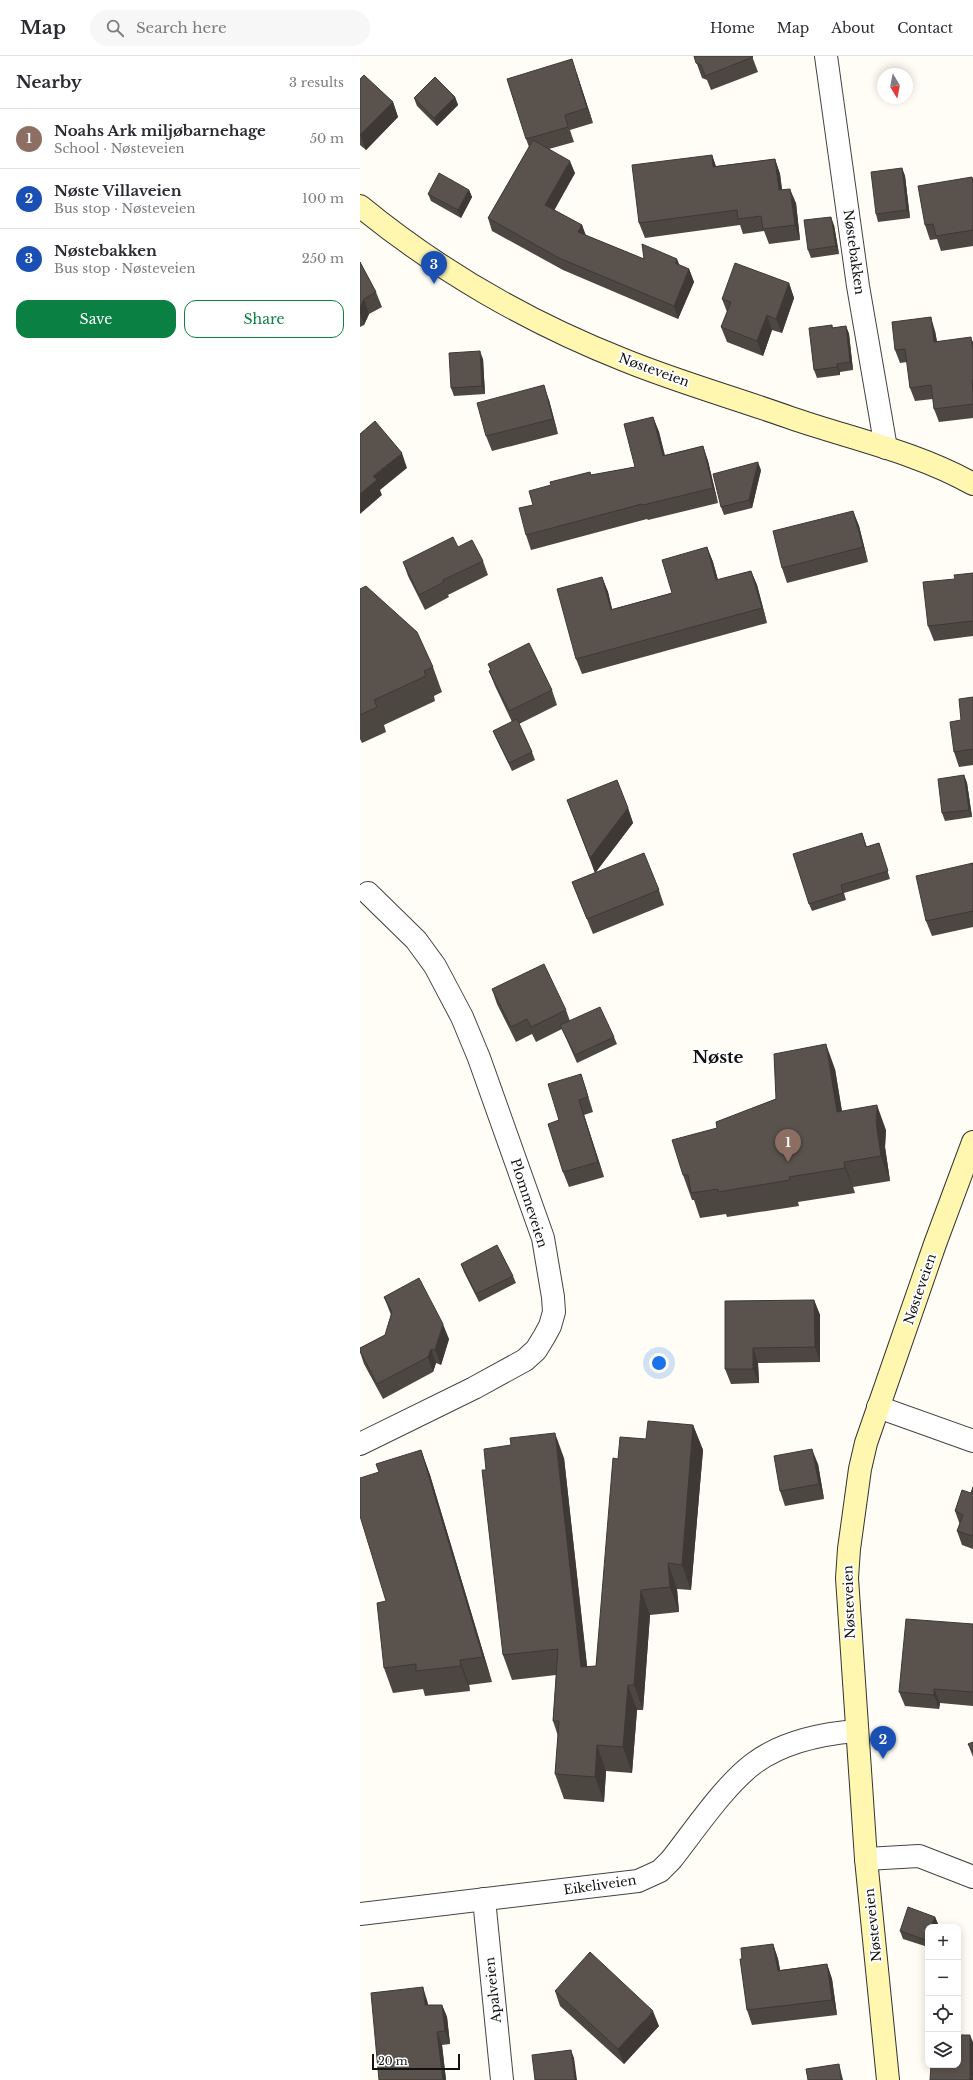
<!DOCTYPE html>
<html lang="en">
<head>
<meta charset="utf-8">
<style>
	:root { --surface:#fff; --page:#f7f7f7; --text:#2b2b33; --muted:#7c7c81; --line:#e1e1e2; --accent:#0b8043 }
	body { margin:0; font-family:"Libre Baskerville",serif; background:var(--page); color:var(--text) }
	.controls { position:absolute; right:12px; bottom:12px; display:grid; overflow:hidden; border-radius:8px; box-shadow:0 2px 10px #0003 }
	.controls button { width:36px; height:36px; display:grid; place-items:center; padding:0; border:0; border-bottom:1px solid var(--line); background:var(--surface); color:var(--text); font:20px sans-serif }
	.compass { position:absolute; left:517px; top:12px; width:36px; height:36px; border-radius:50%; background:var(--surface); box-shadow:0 2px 10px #0003; rotate:170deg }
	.scale { position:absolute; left:12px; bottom:10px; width:88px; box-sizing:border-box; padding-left:4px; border:2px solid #111; border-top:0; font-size:11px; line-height:14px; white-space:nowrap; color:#111; -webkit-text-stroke:3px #fff; paint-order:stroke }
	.you { position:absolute; left:299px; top:1307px; width:14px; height:14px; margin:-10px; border:3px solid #fff; border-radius:50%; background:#1a73e8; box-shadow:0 0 0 6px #1a73e833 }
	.badge { display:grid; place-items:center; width:26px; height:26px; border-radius:50%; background:var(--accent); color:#fff; font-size:13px; font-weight:700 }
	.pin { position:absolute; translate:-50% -33px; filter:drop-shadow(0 1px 2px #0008) }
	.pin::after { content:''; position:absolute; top:21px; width:14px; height:12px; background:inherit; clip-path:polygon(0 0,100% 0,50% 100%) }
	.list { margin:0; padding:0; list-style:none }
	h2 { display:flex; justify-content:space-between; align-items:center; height:52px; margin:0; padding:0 16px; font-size:17px }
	h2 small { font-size:13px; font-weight:400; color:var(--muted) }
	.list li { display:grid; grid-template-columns:26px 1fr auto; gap:12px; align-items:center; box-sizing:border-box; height:60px; padding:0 16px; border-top:1px solid var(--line) }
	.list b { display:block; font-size:15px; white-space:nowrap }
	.list p { margin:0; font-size:13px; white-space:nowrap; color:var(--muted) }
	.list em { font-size:13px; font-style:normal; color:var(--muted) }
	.actions { display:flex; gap:8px; padding:12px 16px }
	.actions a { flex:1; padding:9px 0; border:1px solid var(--accent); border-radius:12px; text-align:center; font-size:14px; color:var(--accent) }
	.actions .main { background:var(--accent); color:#fff }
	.icon { flex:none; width:22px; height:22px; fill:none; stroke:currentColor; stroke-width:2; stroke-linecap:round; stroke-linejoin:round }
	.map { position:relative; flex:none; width:613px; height:2024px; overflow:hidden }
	header { display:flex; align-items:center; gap:24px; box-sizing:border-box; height:56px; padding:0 20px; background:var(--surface); border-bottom:1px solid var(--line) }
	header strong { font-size:19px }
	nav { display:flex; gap:22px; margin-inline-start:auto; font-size:14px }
	.search { width:280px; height:36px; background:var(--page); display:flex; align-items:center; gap:10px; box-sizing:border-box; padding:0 14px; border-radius:22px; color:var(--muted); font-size:15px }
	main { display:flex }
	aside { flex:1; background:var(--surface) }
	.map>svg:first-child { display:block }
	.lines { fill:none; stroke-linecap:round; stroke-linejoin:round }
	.minor-casing { stroke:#444; stroke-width:24 }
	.secondary-casing { stroke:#333; stroke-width:24 }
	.minor { stroke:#fff; stroke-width:22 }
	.secondary { stroke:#fff6b0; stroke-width:22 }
	.wall { fill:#4d4742 }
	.shaded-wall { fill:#3f3936 }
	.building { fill:#5a524d; stroke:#3f3936 }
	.labels { text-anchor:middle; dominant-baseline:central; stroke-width:4; stroke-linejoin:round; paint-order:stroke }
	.street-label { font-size:13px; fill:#111; stroke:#fff }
	.district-label { font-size:17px; font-weight:bold; fill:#111; stroke:#fff }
</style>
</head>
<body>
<header>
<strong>Map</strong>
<div class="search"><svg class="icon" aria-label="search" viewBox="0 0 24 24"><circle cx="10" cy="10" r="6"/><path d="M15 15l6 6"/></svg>Search here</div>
<nav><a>Home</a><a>Map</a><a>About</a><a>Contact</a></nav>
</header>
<main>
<aside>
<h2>Nearby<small>3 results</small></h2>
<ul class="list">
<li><span class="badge" style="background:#8d6e63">1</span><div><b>Noahs Ark miljøbarnehage</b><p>School · Nøsteveien</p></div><em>50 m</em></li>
<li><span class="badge" style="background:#1a4fb4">2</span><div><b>Nøste Villaveien</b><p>Bus stop · Nøsteveien</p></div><em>100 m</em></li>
<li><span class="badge" style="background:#1a4fb4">3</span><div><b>Nøstebakken</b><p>Bus stop · Nøsteveien</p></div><em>250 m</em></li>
</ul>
<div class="actions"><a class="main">Save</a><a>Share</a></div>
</aside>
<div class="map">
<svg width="613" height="2024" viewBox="0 0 613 2024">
	<rect width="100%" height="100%" fill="#fffdf5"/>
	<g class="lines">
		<g class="minor-casing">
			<g id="minor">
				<polyline points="466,0 498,230 526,392"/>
				<polyline points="518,1351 613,1385"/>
				<polyline points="0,1388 114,1332 165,1304 176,1294 184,1281 190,1270 194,1256 193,1241 183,1182 119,1002 102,961 75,910 56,884 8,837"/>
				<polyline points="506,1803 559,1800 613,1821"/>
				<polyline points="124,1843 142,2024"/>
				<path d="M0,1858L278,1825L300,1815L311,1804C334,1775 364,1730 393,1708C422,1686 460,1678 496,1675"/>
			</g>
		</g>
		<g class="secondary-casing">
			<g id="secondary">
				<path d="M0,150C78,214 170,267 264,304C318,326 375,342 431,362C492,383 556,396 613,428"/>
				<polyline points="528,2024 506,1803 487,1522 489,1493 500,1413 506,1387 575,1188 613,1086"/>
			</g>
		</g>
		<use href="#minor" class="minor"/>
		<use href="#secondary" class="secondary"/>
	</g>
	<g class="wall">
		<polygon points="334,0 392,0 398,16 351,34 347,24 342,22"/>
		<polygon points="217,18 233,67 210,74 214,86 189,93 215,117 194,154 222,169 225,179 284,203 320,209 329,213 334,226 318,263 203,214 132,175 128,162 169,91 166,83"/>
		<polygon points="0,23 33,46 38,61 6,94 0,89"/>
		<polygon points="95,41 98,49 77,70 57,50 54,42"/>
		<polygon points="352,99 356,110 415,103 420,118 422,134 436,147 440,184 409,188 404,175 383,178 380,169 285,182 279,167"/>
		<polygon points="542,112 545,120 550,162 518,166 516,158"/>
		<polygon points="612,121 613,124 613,190 581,195 577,183 570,184 565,169"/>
		<polygon points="109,134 112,141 101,162 71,145 68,138"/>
		<polygon points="474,169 479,198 451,202 448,194"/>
		<polygon points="0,206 16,236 22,251 9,258 4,269 0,271"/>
		<polygon points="429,227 434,242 422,277 412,274 403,300 367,286 361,271 367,256 362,243"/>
		<polygon points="472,269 473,272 486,270 489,278 493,314 480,316 480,319 457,322 454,314"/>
		<polygon points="575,275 577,285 613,285 613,362 579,366 574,353 573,343 555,345 550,332 547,306 540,307 535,294"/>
		<polygon points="123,303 125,338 94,340 91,332"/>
		<polygon points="189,344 198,378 132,395 126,380"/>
		<polygon points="293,361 299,376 305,399 343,390 348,405 358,447 288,464 287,463 171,494 166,479 173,449 231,419 275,411"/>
		<polygon points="401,414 392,452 364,459 361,451"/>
		<polygon points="493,455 499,470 508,506 427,527 422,512"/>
		<polygon points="98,491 123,505 128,519 88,539 89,541 65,554 48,520 43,506"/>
		<polygon points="347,491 353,506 358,524 391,515 397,529 407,567 222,618 216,603 242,521 248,536 252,553 312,537"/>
		<polygon points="613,517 613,580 574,585 568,570 595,523"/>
		<polygon points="0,533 73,611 82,636 74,640 75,645 24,669 26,676 2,687 0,683"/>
		<polygon points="128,608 192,634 197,649 159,668 172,696 175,704 152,715 136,682 133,675 152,666 135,630 129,615 131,615"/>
		<polygon points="613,641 613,709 599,711 594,696 601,664"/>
		<polygon points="604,719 607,727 612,761 585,765 582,757"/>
		<polygon points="207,744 268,752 273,767 236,816 299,834 304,849 233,878 212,826 235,817"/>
		<polygon points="502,777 507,791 519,787 530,823 484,837 486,844 452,855 449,848"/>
		<polygon points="613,807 613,871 572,880 566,865"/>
		<polygon points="132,933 206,954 210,965 254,981 257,988 217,1007 202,973 176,986 172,978 156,986 137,948"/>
		<polygon points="475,1013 482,1055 526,1074 525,1091 530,1125 493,1131 495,1137 438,1146 439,1150 367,1161 366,1158 340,1162 334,1144 332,1144 323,1119 357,1072"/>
		<polygon points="221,1018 233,1056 224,1059 244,1121 209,1131 203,1116 199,1064"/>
		<polygon points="101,1208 153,1220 156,1227 119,1246 104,1216"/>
		<polygon points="24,1241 89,1283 81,1309 76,1307 73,1316 23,1343 4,1308 0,1296 0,1292 25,1279 31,1259"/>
		<polygon points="454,1244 460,1259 460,1306 398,1307 399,1327 371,1328 365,1313"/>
		<polygon points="333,1369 343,1394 331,1534 317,1533 319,1556 290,1559 283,1654 277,1654 272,1717 246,1715 244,1746 204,1743 195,1718 198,1680 193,1665 196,1619 152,1624 143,1599 204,1402 227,1611 236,1610 258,1403 286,1383"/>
		<polygon points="61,1394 70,1419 132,1626 109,1629 110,1635 65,1640 63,1633 33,1637 24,1612 26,1545 19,1416"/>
		<polygon points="458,1408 464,1443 425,1450 420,1435"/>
		<polygon points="613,1431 613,1493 602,1489 597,1475 600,1469 595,1455 611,1437"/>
		<polygon points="613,1568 613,1650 580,1647 579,1653 545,1650 539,1636"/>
		<polygon points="613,1686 613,1701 608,1688"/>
		<polygon points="575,1861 578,1868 568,1871 568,1891 543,1883 540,1875"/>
		<polygon points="413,1888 418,1903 420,1914 467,1908 472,1923 477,1959 392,1969 387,1954 382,1903"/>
		<polygon points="195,1935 299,1970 264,2008 200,1950"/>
		<polygon points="67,1944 68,1949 82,1949 87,1961 90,1988 82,1989 86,2024 19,2024"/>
	</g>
	<g class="shaded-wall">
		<polygon points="212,3 217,18 233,67 227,52"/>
		<polygon points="95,41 98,49 77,70 74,62"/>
		<polygon points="33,46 38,61 6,94 0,79"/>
		<polygon points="352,99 357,114 353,111"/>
		<polygon points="415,103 420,118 424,149 419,134"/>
		<polygon points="210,105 215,117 190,162 185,149"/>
		<polygon points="542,112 545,120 550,162 547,154"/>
		<polygon points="430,133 436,147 440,184 435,169"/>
		<polygon points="109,134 112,141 101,162 98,154"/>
		<polygon points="471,161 474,169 479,198 476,190"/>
		<polygon points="222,169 227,182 218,176"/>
		<polygon points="317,203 322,215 315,207"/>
		<polygon points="329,213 334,226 318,263 314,250"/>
		<polygon points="429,227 434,242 422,277 416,263"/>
		<polygon points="4,243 9,258 4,269 0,257 0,252"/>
		<polygon points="407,259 412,274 403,300 397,285"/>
		<polygon points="571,261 575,275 579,299 574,286"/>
		<polygon points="486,270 489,278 493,314 490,306"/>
		<polygon points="120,295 123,303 125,338 122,330"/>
		<polygon points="477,308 480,316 480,319 477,311"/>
		<polygon points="184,329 189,344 198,378 193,363"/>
		<polygon points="293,361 299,376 308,415 303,400"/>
		<polygon points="343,390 348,405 358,447 353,432"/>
		<polygon points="42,397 47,412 20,434 22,439 0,458 0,438 13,420"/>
		<polygon points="398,406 401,414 392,452 389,444"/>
		<polygon points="493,455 499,470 508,506 503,491"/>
		<polygon points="347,491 353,506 362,539 356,524"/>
		<polygon points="391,515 397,529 407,567 402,552"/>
		<polygon points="242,521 248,536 256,569 251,554"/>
		<polygon points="604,719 607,727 612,761 609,754"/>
		<polygon points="268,752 273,767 235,817 230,802"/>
		<polygon points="466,988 475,1013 486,1081 477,1056"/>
		<polygon points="221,1018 226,1033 233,1056 228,1041"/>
		<polygon points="219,1044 224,1059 244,1121 238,1106"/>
		<polygon points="517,1049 526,1074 525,1091 530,1125 521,1100 516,1066"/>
		<polygon points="484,1106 493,1131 495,1137 485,1112"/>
		<polygon points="454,1244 460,1259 460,1306 455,1291"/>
		<polygon points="83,1268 89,1283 81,1309 75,1294"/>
		<polygon points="393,1292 398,1307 399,1327 393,1313"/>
		<polygon points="71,1293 76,1307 73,1316 68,1301"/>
		<polygon points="333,1369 343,1394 331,1534 322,1509"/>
		<polygon points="195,1377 204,1402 230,1636 221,1611"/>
		<polygon points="452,1393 458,1408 464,1443 459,1428"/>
		<polygon points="61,1394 70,1419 132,1626 123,1601"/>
		<polygon points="308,1507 317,1533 319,1556 310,1531"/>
		<polygon points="281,1534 290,1559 283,1654 274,1629"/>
		<polygon points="100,1604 109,1629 110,1635 101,1610"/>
		<polygon points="268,1629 277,1654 272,1717 263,1691"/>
		<polygon points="574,1633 580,1647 579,1653 574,1639"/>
		<polygon points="237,1689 246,1715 244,1746 235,1721"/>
		<polygon points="575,1861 578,1868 577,1871 571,1871"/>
		<polygon points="568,1879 568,1889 566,1884"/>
		<polygon points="413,1888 418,1903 423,1930 418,1915"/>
		<polygon points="467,1908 472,1923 477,1959 472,1944"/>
		<polygon points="63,1931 67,1944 70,1962 65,1949"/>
		<polygon points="82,1949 87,1961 90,1988 85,1975"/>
		<polygon points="293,1955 299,1970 264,2008 258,1993"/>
		<polygon points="77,1976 82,1989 86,2024 83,2024"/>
		<polygon points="610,1979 613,1986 613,2024 610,2024"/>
		<polygon points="211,1994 214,2002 217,2024 215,2024"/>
		<polygon points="479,2008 483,2024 481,2024"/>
	</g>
	<g class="building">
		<polygon points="334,0 392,0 393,1 345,20 341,9 336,7"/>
		<polygon points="212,3 227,52 205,59 208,71 166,83 147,23"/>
		<polygon points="4,19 33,46 0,79 0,23"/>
		<polygon points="75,21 95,41 74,62 54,42"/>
		<polygon points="173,84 210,105 185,149 222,169 218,176 284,203 282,188 317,203 315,207 329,213 314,250 199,202 128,162"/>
		<polygon points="352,99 353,111 415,103 419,134 430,133 435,169 403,173 401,160 378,163 377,154 279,167 272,109"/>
		<polygon points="542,112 547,154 516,158 511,116"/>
		<polygon points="79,117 109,134 98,154 68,138"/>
		<polygon points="612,121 613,126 613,174 576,180 573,168 565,169 558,130"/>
		<polygon points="471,161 476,190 448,194 444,164"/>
		<polygon points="0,206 16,236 4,243 0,252"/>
		<polygon points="375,207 429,227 416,263 407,259 397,285 361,271 371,246 362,243"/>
		<polygon points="571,261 574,286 611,281 613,294 613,324 612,324 613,335 613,348 574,353 571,329 550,332 545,293 535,294 532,266"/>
		<polygon points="472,269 472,272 486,270 490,306 477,308 477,311 454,314 449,272"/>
		<polygon points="120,295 122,330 91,332 89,297"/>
		<polygon points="184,329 193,363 126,380 117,347"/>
		<polygon points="293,361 303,400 343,390 353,432 283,449 282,448 166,479 159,452 173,449 169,435 191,429 190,426 230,416 231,419 275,411 264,368"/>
		<polygon points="15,365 42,397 13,420 17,424 0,438 0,378"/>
		<polygon points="398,406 389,444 361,451 353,418"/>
		<polygon points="493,455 503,491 422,512 413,475"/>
		<polygon points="93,481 98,491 112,484 123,505 83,524 84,526 59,539 43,506"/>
		<polygon points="347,491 356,524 391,515 402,552 216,603 197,533 242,521 251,554 312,537 302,504"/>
		<polygon points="613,517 613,565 568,570 563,526 595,523 594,519"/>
		<polygon points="6,530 57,576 73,611 64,615 66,620 14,644 17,651 0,659 0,533"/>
		<polygon points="169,587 192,634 149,655 129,615 131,614 128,608"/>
		<polygon points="613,641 613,693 594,696 590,666 601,664 599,643"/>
		<polygon points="157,663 172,696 149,707 133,675"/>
		<polygon points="604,719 609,754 582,757 578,723"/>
		<polygon points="257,724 268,752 230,802 207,744"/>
		<polygon points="502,777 506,791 519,787 528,815 481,829 483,837 449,848 433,798"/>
		<polygon points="284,797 299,834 227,863 212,826"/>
		<polygon points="613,807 613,855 566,865 556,820"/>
		<polygon points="184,908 206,954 171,971 167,963 151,971 132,933"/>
		<polygon points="240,951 254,981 215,999 200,969"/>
		<polygon points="466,988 477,1056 517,1049 516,1066 521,1100 484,1106 485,1112 429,1121 430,1124 358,1136 358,1133 331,1137 328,1119 323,1119 312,1084 357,1072 356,1066 416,1043 414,998"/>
		<polygon points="221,1018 228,1041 219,1044 238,1106 203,1116 188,1068 199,1064 188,1028"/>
		<polygon points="137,1189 153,1220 116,1238 101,1208"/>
		<polygon points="59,1222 83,1268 75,1294 71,1293 68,1301 17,1328 0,1295 0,1292 25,1279 32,1256 24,1241"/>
		<polygon points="454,1244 455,1291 393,1292 393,1313 365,1313 365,1245"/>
		<polygon points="288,1365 333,1369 322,1509 308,1507 310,1531 281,1534 274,1629 268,1629 263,1691 237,1689 235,1721 195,1718 199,1665 193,1665 198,1593 143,1599 122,1414 126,1414 124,1393 151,1389 150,1382 195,1377 221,1611 236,1610 253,1402 258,1403 260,1381 286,1383"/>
		<polygon points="452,1393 459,1428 420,1435 414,1400"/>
		<polygon points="61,1394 123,1601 100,1604 101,1610 56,1615 56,1608 24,1612 17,1547 26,1545 0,1460 0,1422 19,1416 16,1408"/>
		<polygon points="613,1431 613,1480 597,1475 603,1459 595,1455 602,1434 611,1437"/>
		<polygon points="546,1563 613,1568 613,1636 574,1633 574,1639 539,1636"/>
		<polygon points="613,1686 613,1696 608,1688"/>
		<polygon points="548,1851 575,1861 571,1871 568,1871 568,1879 566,1884 540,1875"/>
		<polygon points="413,1888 418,1915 467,1908 472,1944 387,1954 380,1903 382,1903 381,1892"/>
		<polygon points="230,1896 293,1955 258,1993 195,1935"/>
		<polygon points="63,1931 65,1949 82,1949 85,1975 77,1976 83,2024 19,2024 11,1937"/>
		<polygon points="598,1979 610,1979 610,2024 570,2024 571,2009 598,2009"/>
		<polygon points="211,1994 215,2024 175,2024 172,1999"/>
		<polygon points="479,2008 481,2024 448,2024 446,2013"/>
	</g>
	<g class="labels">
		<g class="street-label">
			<text transform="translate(494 196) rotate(82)">Nøstebakken</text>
			<text transform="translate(294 314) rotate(20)">Nøsteveien</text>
			<text transform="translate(169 1147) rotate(72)">Plommeveien</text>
			<text transform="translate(560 1233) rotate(-71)">Nøsteveien</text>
			<text transform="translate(489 1546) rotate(-92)">Nøsteveien</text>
			<text transform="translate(240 1829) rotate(-8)">Eikeliveien</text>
			<text transform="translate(513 1869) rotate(-96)">Nøsteveien</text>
			<text transform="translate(133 1934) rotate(-96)">Apalveien</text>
		</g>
		<g class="district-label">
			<text x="358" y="1001">Nøste</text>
		</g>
	</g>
</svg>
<div class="controls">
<button>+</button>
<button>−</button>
<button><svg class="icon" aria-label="locate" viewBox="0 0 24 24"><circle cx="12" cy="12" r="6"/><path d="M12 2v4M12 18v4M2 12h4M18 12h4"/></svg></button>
<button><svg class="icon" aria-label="layers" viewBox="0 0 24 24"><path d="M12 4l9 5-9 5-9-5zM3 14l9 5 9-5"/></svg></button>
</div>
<svg class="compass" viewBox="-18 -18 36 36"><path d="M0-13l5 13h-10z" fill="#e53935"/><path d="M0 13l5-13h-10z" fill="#7c7c81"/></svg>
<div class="scale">20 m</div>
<div class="you"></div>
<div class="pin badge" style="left:428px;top:1106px;background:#8d6e63">1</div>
<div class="pin badge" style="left:523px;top:1703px;background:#1a4fb4">2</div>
<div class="pin badge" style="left:74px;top:228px;background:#1a4fb4">3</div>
</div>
</main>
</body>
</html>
